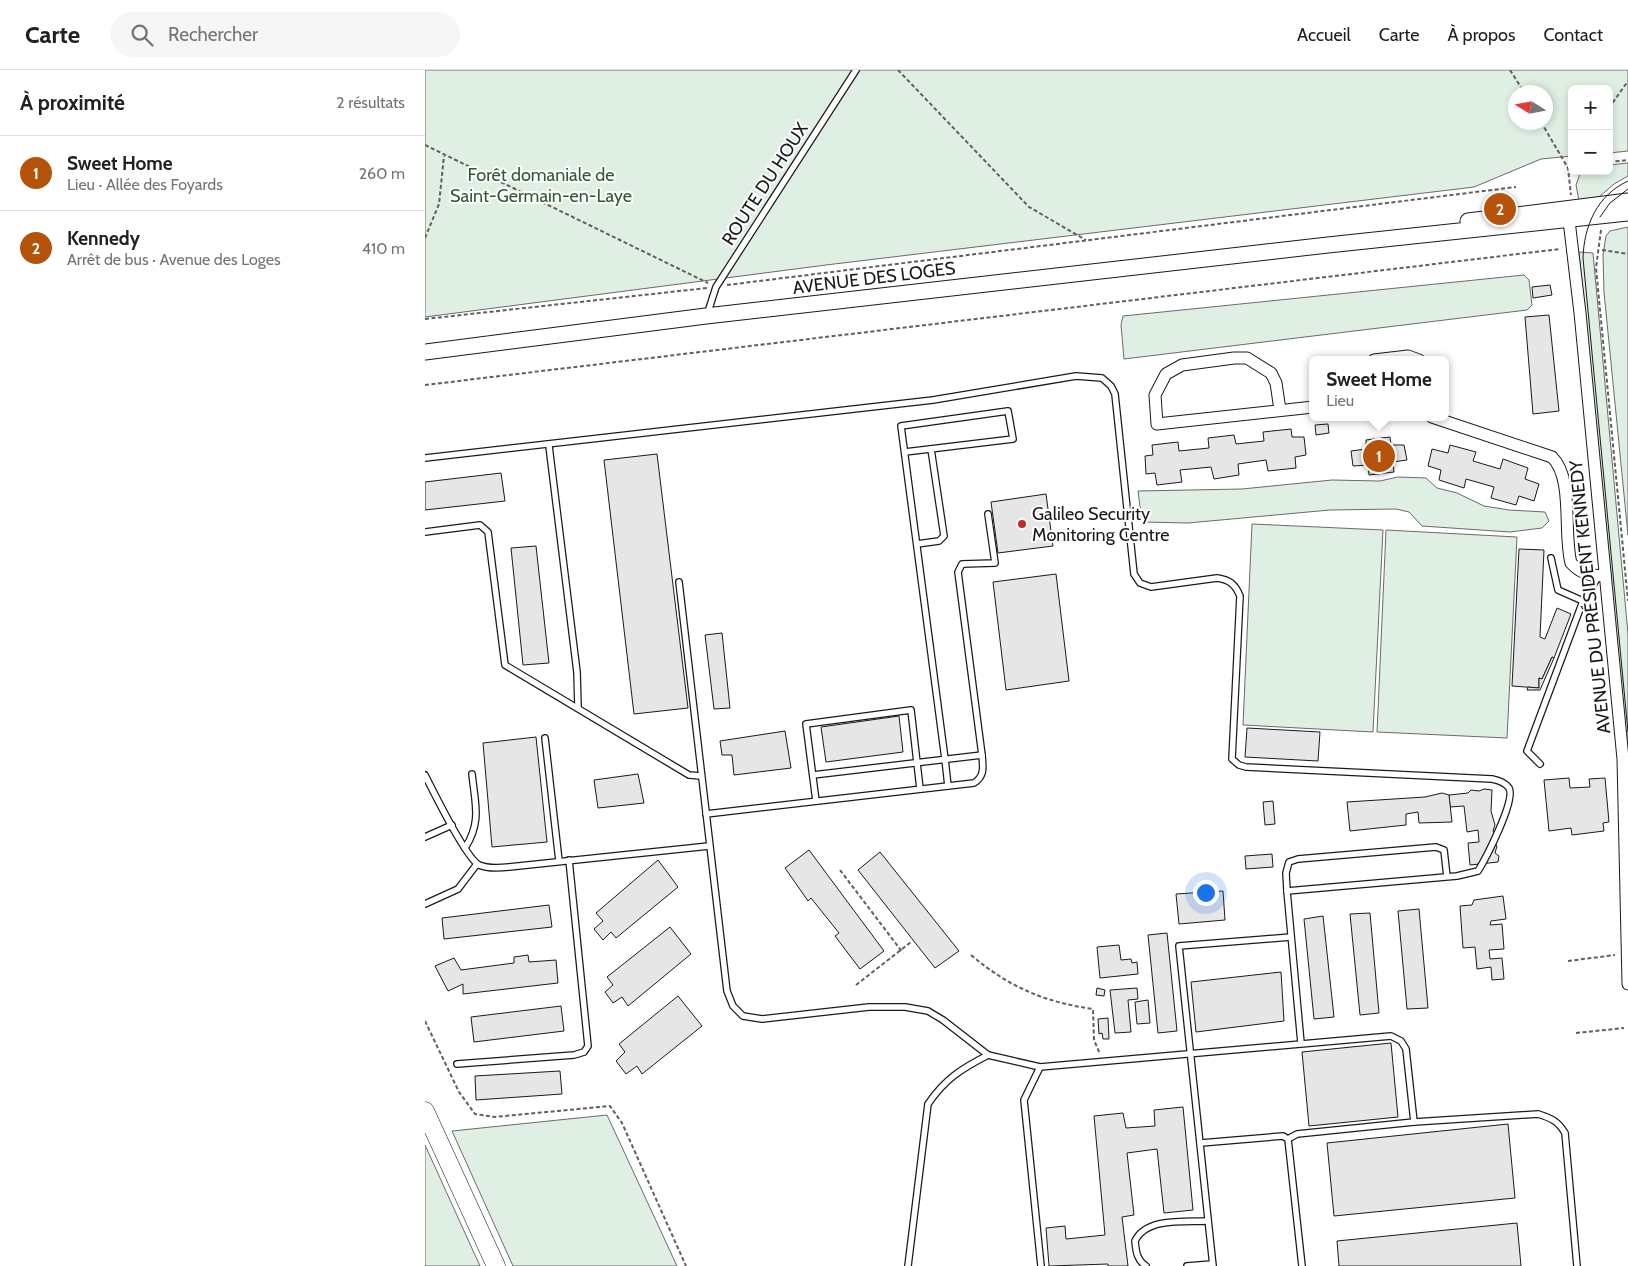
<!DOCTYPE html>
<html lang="fr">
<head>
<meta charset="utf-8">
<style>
	:root { --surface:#fff; --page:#f6f6f6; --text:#202124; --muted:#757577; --line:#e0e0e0; --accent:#b45309 }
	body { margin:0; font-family:Cabin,sans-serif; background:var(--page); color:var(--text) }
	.controls { position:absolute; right:15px; top:15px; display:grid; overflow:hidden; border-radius:8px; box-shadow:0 2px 8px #0003 }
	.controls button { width:45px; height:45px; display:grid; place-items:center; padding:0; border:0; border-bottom:1px solid var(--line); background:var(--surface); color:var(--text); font:25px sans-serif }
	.compass { position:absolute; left:1083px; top:15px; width:45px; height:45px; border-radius:50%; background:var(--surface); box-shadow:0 2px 8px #0003; rotate:281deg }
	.you { position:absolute; left:780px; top:822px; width:18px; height:18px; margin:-12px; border:4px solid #fff; border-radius:50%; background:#1a73e8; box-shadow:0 0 0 8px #1a73e833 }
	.badge { display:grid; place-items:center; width:32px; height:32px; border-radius:50%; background:var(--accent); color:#fff; font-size:16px; font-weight:700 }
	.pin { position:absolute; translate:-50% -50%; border:2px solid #fff; box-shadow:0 1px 5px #0006 }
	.popup { position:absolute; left:884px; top:286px; width:140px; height:65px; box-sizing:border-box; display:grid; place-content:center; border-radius:8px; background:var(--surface); filter:drop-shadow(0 1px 4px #0005); font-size:16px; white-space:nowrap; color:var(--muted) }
	.popup b { font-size:19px; color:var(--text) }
	.popup::after { content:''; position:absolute; left:50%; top:100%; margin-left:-10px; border:10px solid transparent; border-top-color:var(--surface) }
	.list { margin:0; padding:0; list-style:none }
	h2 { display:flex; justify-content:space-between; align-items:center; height:65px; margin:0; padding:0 20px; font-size:21px }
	h2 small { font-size:16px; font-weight:400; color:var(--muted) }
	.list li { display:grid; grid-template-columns:32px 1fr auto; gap:15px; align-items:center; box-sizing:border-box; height:75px; padding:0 20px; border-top:1px solid var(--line) }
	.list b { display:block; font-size:19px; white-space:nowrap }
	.list p { margin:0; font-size:16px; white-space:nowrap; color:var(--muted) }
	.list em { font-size:16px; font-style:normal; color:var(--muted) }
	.icon { flex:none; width:28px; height:28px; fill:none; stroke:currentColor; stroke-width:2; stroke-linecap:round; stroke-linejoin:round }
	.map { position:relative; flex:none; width:1203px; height:1196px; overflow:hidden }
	header { display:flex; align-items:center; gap:30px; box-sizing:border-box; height:70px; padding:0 25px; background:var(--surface); border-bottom:1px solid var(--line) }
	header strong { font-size:24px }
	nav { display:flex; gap:28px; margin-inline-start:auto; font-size:18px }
	.search { width:350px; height:45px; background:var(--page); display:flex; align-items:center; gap:12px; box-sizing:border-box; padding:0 18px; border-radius:28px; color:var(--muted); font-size:19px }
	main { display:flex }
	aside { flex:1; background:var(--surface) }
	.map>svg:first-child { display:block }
	.green { fill:#e0efe3; stroke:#6a6a6a; fill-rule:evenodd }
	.building { fill:#e6e6e6; stroke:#1a1a1a }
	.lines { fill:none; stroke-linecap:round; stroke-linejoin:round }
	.lane-casing { stroke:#1a1a1a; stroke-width:8 }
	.street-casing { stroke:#1a1a1a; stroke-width:13 }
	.secondary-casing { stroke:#1a1a1a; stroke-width:17 }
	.primary-casing { stroke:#1a1a1a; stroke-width:19 }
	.path { stroke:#5f5f5f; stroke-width:2; stroke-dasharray:4 2.5; stroke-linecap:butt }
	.lane { stroke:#fff; stroke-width:5.5 }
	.street { stroke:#fff; stroke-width:11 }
	.secondary { stroke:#fff; stroke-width:15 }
	.primary { stroke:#fff; stroke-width:18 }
	.tram { stroke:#1a1a1a; stroke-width:1 }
	.poi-dot { fill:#c62828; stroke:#fff; stroke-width:2 }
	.labels { text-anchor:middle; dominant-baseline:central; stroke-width:4; stroke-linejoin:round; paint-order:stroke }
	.park-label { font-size:18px; fill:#2b5a34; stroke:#fff }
	.street-label { font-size:18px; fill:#1a1a1a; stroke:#fff }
	.poi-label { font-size:18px; fill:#1a1a1a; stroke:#fff; text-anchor:start }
</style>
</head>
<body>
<header>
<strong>Carte</strong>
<div class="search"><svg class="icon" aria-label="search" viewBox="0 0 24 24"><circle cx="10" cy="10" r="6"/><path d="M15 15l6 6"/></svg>Rechercher</div>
<nav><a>Accueil</a><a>Carte</a><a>À propos</a><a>Contact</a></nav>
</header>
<main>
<aside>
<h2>À proximité<small>2 résultats</small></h2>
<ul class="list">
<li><span class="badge">1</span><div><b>Sweet Home</b><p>Lieu · Allée des Foyards</p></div><em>260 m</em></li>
<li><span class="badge">2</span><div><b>Kennedy</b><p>Arrêt de bus · Avenue des Loges</p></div><em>410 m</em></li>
</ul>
</aside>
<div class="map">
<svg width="1203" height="1196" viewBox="0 0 1203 1196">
	<rect width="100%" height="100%" fill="#fff"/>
	<g class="green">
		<path d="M0,0H1203V81L1184,83V19H1147V86L1116,89L1049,117L401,195L0,247ZM1090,22H1120V52H1090Z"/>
		<polygon points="1203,93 1203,106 1189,114 1174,127 1154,131 1151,115 1156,101 1184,101 1184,95"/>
		<polygon points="1203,157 1203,465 1179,222 1178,185 1181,166 1185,161"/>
		<polygon points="1154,182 1168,183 1203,564 1203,690"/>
		<polygon points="1099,205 1104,210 1107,235 1102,240 699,289 696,255 698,246"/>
		<polygon points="973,407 1001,408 1012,418 1032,423 1059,436 1084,440 1120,442 1124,451 1117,458 1085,462 997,456 984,442 971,439 905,440 763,453 717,452 713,421 817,419 907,410 955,411"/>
		<polygon points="827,454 958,460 948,662 818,655"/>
		<polygon points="961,460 1092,467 1082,668 952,662"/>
		<polygon points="182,1045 252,1196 88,1196 27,1061"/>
		<polygon points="0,1075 55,1196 0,1196"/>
	</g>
	<g class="building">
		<polygon points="1125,215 1127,225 1108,228 1107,217"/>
		<polygon points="1124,245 1134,341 1108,344 1100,247"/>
		<polygon points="903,354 904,363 891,365 890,355"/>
		<polygon points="866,359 867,367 879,367 881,385 870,387 871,398 843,401 841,390 813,394 814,405 789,409 786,397 755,400 757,412 732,415 730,403 721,404 720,386 728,385 727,375 753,372 754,381 784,378 783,368 809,365 811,374 839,371 838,362"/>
		<polygon points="965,367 966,375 979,375 982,390 968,392 969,402 944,405 943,395 928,396 926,381 941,379 941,370"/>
		<polygon points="1025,375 1051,382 1048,391 1075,399 1078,389 1103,398 1100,409 1114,414 1109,431 1094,426 1091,435 1066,428 1069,417 1041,409 1039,418 1014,410 1016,400 1003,396 1007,379 1023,383"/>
		<polygon points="232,384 263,638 209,644 179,390"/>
		<polygon points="76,403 80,431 0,440 0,412"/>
		<polygon points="621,424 628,476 573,483 566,432"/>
		<polygon points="111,476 124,593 98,595 86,478"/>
		<polygon points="1094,479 1119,480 1115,567 1120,569 1132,538 1146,544 1129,588 1127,587 1117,609 1114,608 1114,618 1087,616"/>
		<polygon points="631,504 644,611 581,620 568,512"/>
		<polygon points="297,563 305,638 289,639 280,565"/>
		<polygon points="1127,587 1129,588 1115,620 1102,620 1103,617 1114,618 1114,608 1117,609"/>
		<polygon points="474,646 478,682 401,692 396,657"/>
		<polygon points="822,658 895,662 893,691 820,687"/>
		<polygon points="360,661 366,698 309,705 307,685 297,685 295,671"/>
		<polygon points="111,667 122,772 67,777 58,673"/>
		<polygon points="213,704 219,733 173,738 169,710"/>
		<polygon points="1144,708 1145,718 1165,717 1164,709 1180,708 1184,752 1178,753 1179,761 1147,765 1146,758 1124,761 1119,710"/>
		<polygon points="1059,719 1067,720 1066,741 1070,755 1068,761 1071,765 1069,772 1072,776 1070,783 1074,786 1073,792 1045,795 1043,773 1054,772 1053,760 1042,762 1039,736 1025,737 1024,725 1043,723 1046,720 1054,721"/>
		<polygon points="1017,723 1024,725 1027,752 994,753 993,742 981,744 981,755 925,761 922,732 1000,727"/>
		<polygon points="848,731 850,754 840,755 838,732"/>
		<polygon points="384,780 459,881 435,899 410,866 414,863 386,828 383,831 360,798"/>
		<polygon points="455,782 534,881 510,898 433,800"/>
		<polygon points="847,784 848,797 821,799 820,786"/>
		<polygon points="233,790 253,817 191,868 186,862 178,870 169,859 178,851 171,843"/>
		<polygon points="798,821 800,850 754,854 751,824"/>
		<polygon points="1078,826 1081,849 1066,851 1065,855 1077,854 1079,879 1064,880 1065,889 1077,888 1079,909 1067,910 1066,897 1052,899 1050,877 1038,878 1035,836 1047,835 1049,830"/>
		<polygon points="124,835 127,857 19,869 17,848"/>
		<polygon points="994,839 1003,938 982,939 973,841"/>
		<polygon points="945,843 954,943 935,945 925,844"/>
		<polygon points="898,846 909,947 889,949 879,849"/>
		<polygon points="245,857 266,884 203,936 197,927 188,933 180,922 188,915 182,907"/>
		<polygon points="742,863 752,961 733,963 723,865"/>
		<polygon points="694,875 696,890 706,889 707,893 712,892 713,904 675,908 672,877"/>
		<polygon points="103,885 104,892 131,890 133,913 38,924 38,914 23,921 10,896 29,888 36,900 89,893 89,887"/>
		<polygon points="856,902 859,951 771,962 766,912"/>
		<polygon points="672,918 680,920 679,926 671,925"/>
		<polygon points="712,918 713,929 703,930 706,962 690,963 685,920"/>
		<polygon points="253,926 277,956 217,1004 212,996 201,1004 191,991 200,982 194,974"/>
		<polygon points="723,930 725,953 712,954 710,932"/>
		<polygon points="136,936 139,961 49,972 46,947"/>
		<polygon points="683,948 684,969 678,969 677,963 674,964 673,949"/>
		<polygon points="966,973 973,1047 884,1056 877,982"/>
		<polygon points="135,1001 137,1024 51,1030 50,1006"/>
		<polygon points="758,1037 768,1140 739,1143 732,1079 702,1083 709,1145 697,1147 703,1196 683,1196 683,1194 624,1196 621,1158 640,1156 641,1169 680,1165 669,1046 698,1043 701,1058 730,1056 729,1040"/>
		<polygon points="1083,1054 1090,1128 909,1146 902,1073"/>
		<polygon points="1092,1153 1096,1196 914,1196 912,1171"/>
	</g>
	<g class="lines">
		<g class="lane-casing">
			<g id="lane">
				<polyline points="282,245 291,217 431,0"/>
				<polyline points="124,376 152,602 153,637"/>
				<path d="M480,382L588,369L583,341L476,356C490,467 505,578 520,689L523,716"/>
				<path d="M0,388L508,330L651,306L677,308L686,316L690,324L709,504L715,513L726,517L792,508C805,510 810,514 815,526L807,689L814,695L821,697L1067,709C1072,710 1080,712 1084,718C1091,730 1061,788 1053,801L1032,806L862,821L861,803L864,792L873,789L1011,777L1019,780L1022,807"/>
				<polyline points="0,462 55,455 63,462 80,595 264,705 276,706"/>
				<polyline points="492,474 514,471 519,466 506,379"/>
				<polyline points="1126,488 1133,520 1158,531 1173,507"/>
				<polyline points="254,512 302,921 308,936 318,946 337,949 444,937 480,937 503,941 518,950 563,985 615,997 966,966 976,971 981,979 989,1052"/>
				<polyline points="120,668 134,791"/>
				<polyline points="1115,694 1102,681 1158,531"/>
				<path d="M0,705C8,721 41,788 54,795C63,799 75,798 84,797L284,776"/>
				<polyline points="388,705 557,685"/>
				<polyline points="391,731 381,654 486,640 495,719"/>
				<path d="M281,744L549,713C560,706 558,697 557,685L533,502L537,494L570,493L563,444"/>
				<polyline points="0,767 27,755"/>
				<path d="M40,778C57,752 50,733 47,704"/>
				<polyline points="862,821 876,973"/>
				<polyline points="0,834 33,819 52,794"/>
				<polyline points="32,994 149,985 159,982 163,976 144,790"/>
				<polyline points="615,997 599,1030 616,1196"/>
				<path d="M863,1069L872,1064L989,1052L1113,1044C1126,1048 1133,1051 1140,1063L1152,1196"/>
				<polyline points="776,1073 858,1066 863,1069 877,1196"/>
				<path d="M483,1196L503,1034C520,1009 536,999 563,985"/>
				<path d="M721,1196C712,1190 711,1182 710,1171C721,1147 761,1152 783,1151"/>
				<polyline points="762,1196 787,1194"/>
				<polyline points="788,1196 754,876 866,867"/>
			</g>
		</g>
		<g class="street-casing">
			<g id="street">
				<polyline points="1143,142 1155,243 1198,689 1203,914"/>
				<polyline points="949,290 983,286 994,290"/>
				<polyline points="855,340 851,313 846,303 822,288 809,288 757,295 741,304 730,325 732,354 888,337"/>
				<path d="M1007,347L1127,387C1149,408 1138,463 1146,493C1155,503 1166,507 1180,505"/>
			</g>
		</g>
		<g class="secondary-casing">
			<g id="secondary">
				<polyline points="1043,151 1203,131"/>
				<polyline points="0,282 281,246 903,175 1203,143"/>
			</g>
		</g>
		<g class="primary-casing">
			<polyline id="primary" points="0,1041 71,1196"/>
		</g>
		<g class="path">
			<polyline points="473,0 604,137 661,170"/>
			<polyline points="1085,0 1099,22"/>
			<polyline points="1184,38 1203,11"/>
			<polyline points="1116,52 1143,98 1146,125"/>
			<polyline points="0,75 283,213"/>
			<polyline points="1184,92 1203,90"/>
			<polyline points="1143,98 1147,93"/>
			<polyline points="1176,160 1171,198 1203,531"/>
			<polyline points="0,168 14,134 19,86"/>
			<polyline points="1177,180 1203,184"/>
			<polyline points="302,215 1091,117"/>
			<polyline points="0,249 282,218"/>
			<polyline points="0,315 1135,179"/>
			<polyline points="415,800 478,883"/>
			<path d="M546,885C584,917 619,932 668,939L669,970L675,984"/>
			<polyline points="1143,891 1190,885"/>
			<polyline points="431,915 486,872"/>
			<polyline points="0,951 34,1022 50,1044 69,1047 185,1036 197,1053 261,1196"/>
			<polyline points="1151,963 1199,958"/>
		</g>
		<use href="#lane" class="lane"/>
		<use href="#street" class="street"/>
		<use href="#secondary" class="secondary"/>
		<use href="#primary" class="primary"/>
		<g class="tram">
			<path d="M1203,111C1172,125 1159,156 1158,188L1203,662"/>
			<polyline points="1175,147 1185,133 1203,119"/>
		</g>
	</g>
	<circle class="poi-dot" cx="597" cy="454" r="5"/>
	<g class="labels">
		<g class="park-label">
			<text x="116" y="105">Forêt domaniale de<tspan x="116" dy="21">Saint-Germain-en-Laye</tspan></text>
		</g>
		<g class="street-label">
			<text transform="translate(340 114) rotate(-57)">ROUTE DU HOUX</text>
			<text transform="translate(449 208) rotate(-7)">AVENUE DES LOGES</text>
			<text transform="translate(1165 527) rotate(-96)">AVENUE DU PRÉSIDENT KENNEDY</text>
		</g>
		<g class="poi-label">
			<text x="607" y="444">Galileo Security<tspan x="607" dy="21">Monitoring Centre</tspan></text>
		</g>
	</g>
</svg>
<div class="controls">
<button>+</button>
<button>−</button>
</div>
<svg class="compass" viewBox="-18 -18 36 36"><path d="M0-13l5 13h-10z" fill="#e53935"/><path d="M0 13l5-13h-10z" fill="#757577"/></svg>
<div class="you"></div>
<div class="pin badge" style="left:954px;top:386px">1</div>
<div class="popup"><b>Sweet Home</b>Lieu</div>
<div class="pin badge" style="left:1075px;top:139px">2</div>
</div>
</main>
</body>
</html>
